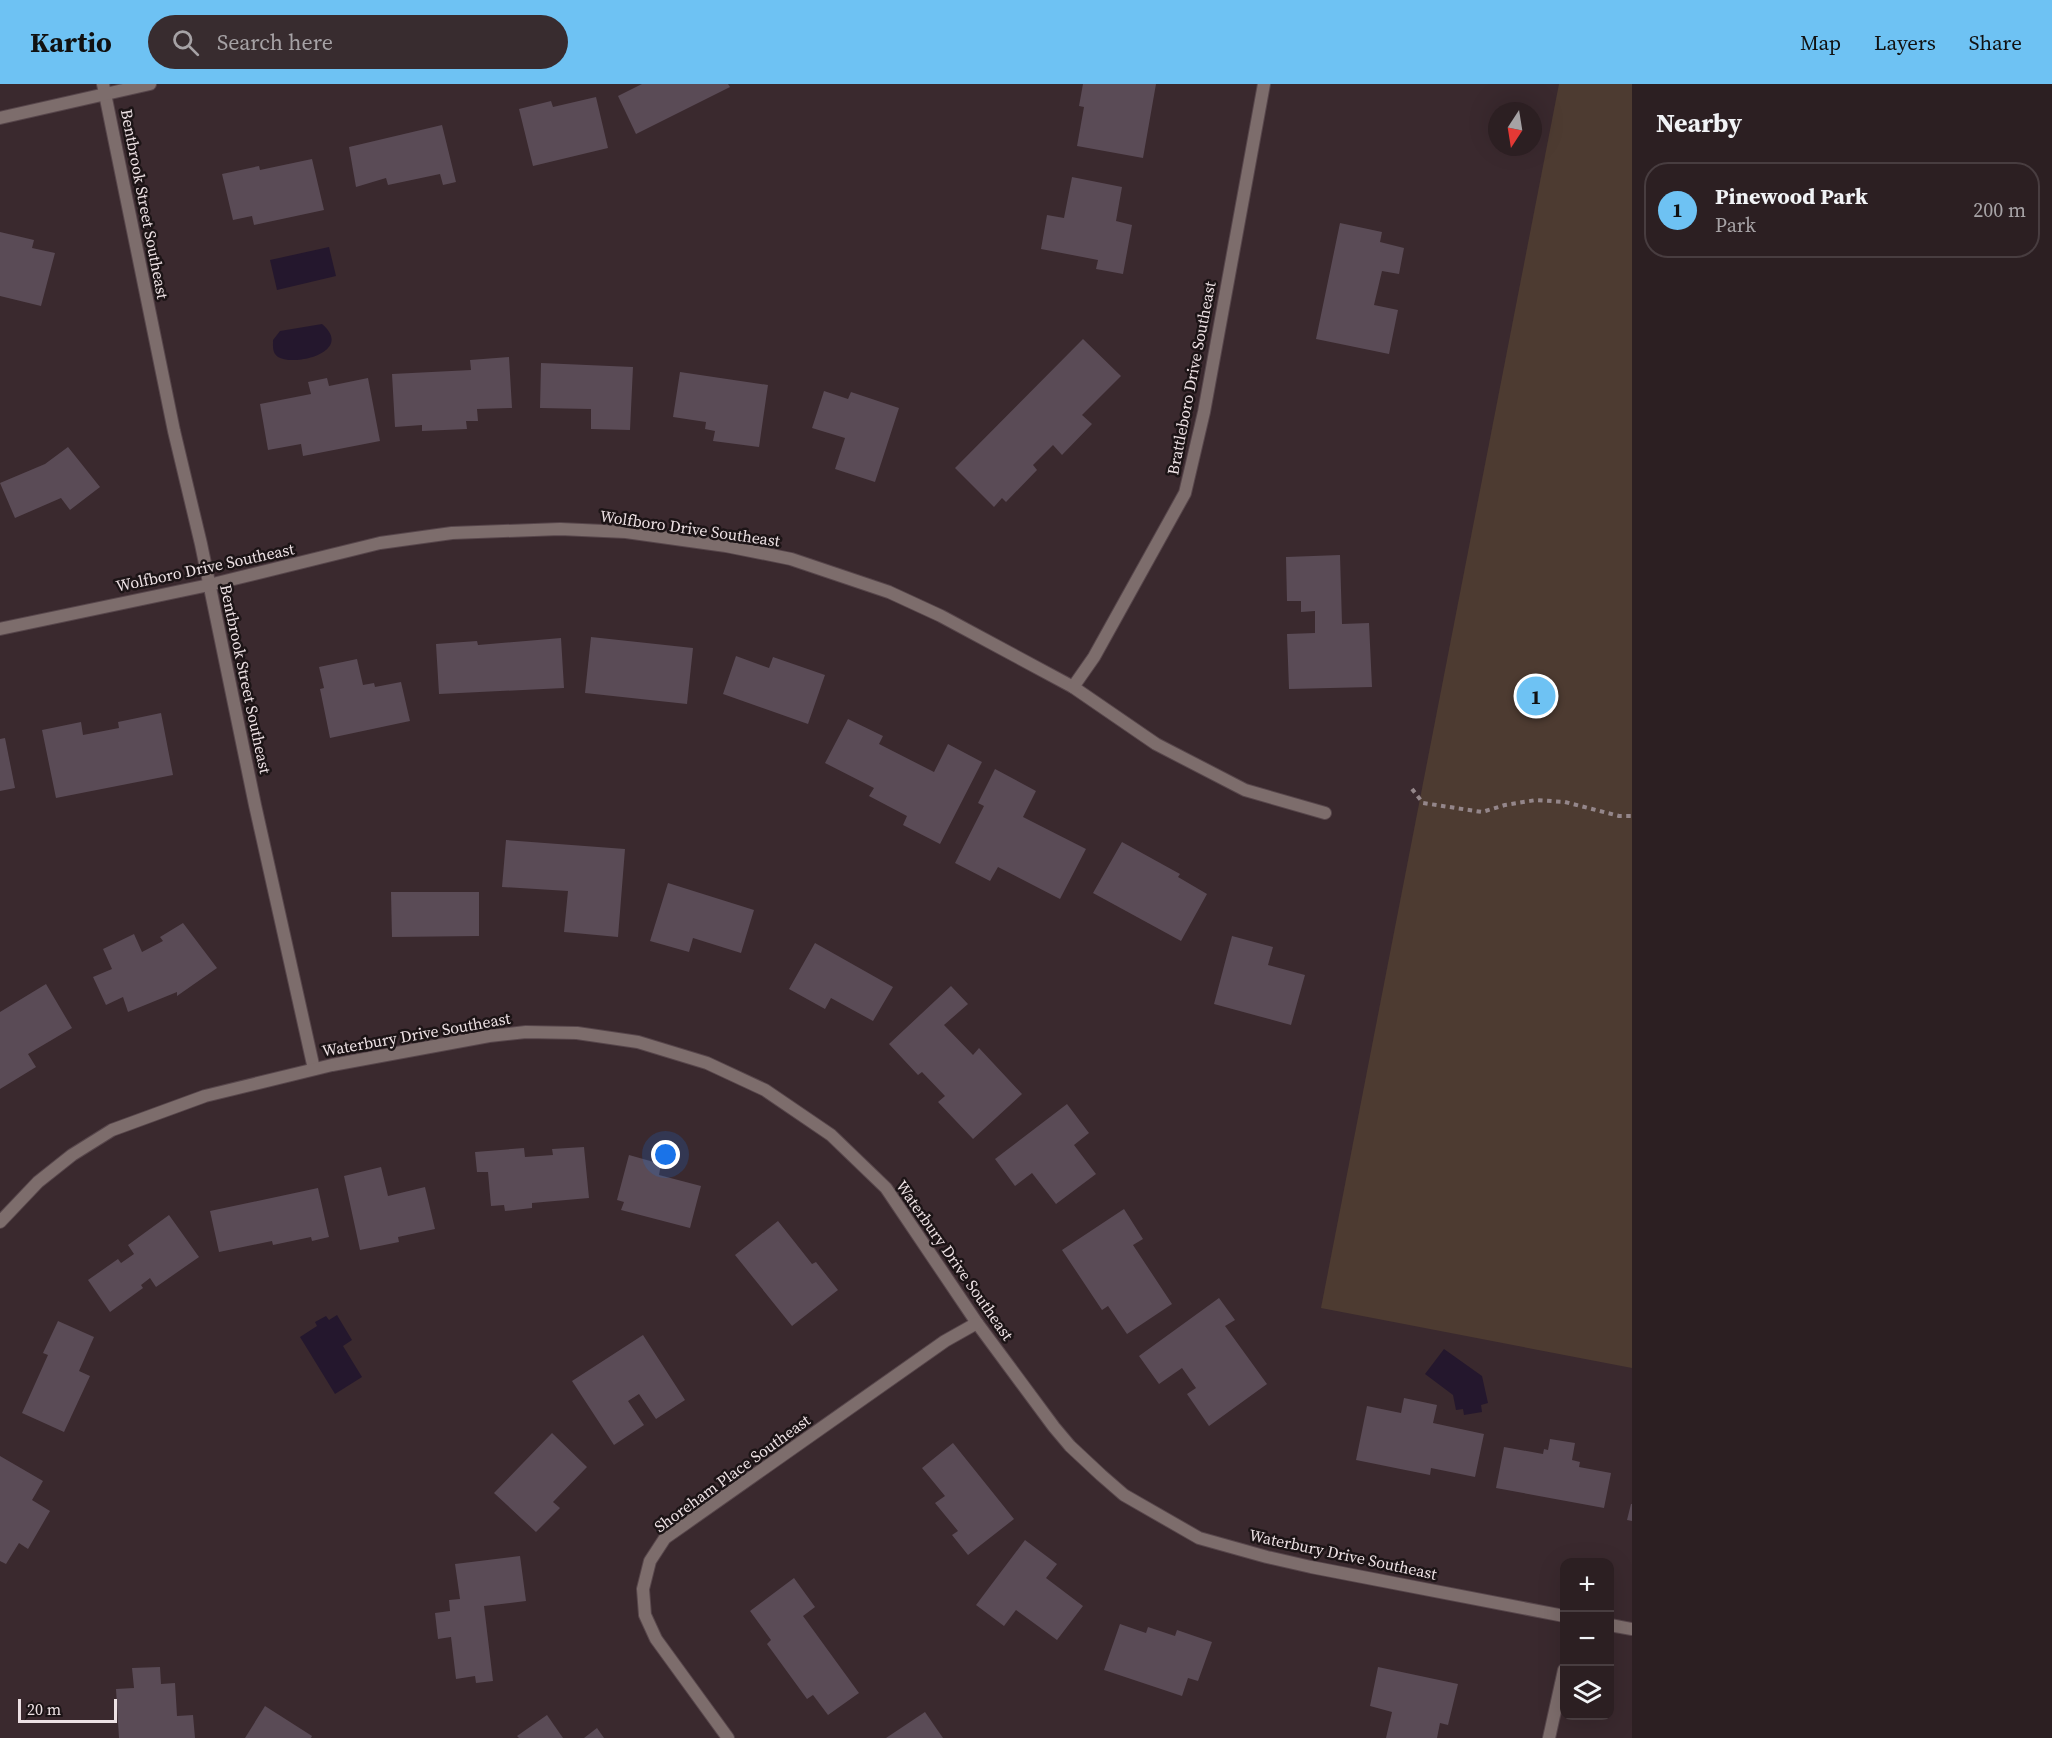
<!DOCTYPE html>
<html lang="en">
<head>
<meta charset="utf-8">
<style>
	:root { --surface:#2c1f22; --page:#382c2f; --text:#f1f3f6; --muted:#a6a2a5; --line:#483d40; --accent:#6ec2f3 }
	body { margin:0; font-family:"Source Serif 4",serif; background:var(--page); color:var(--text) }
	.controls { position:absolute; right:18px; bottom:18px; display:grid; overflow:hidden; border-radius:12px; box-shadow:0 6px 24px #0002 }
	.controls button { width:54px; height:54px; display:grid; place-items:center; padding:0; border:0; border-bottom:2px solid var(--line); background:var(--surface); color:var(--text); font:30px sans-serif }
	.compass { position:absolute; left:1488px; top:18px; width:54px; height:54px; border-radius:50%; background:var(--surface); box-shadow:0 6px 24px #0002; rotate:192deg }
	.scale { position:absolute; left:18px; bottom:15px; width:99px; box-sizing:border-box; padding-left:6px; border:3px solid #ede1e4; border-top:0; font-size:16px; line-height:21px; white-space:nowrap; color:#ede1e4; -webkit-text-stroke:4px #1c1416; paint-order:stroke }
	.you { position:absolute; left:666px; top:1071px; width:21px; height:21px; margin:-15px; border:4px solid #fff; border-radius:50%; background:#1a73e8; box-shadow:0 0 0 9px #1a73e833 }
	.badge { display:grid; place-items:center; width:39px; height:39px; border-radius:50%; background:var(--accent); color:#111; font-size:20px; font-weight:700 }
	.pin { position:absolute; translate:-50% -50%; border:3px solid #fff; box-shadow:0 2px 6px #0006 }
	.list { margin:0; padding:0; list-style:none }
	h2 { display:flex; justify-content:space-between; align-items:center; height:78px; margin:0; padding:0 24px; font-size:26px }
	h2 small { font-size:20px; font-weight:400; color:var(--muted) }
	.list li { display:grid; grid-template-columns:39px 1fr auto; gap:18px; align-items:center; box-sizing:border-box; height:96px; margin:0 12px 12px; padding:0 12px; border:2px solid var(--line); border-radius:24px }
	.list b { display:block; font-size:22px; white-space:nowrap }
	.list p { margin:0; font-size:20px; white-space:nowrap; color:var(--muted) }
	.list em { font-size:20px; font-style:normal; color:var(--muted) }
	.icon { flex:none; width:33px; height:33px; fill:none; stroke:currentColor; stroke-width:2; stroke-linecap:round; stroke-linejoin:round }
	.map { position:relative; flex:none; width:1632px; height:1654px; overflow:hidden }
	header { display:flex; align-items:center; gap:36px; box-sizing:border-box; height:84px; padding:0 30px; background:var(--accent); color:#111 }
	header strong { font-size:28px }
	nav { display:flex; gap:33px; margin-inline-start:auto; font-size:21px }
	.search { width:420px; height:54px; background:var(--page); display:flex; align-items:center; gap:15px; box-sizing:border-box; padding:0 21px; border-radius:33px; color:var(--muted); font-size:22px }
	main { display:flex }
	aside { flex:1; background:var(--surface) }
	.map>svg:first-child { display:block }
	.green { fill:#4d3b31 }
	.water { fill:#24172d }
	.building { fill:#5a4b56 }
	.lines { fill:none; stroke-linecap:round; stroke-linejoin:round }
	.minor-casing { stroke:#57464b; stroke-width:14 }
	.path { stroke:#94868a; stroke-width:4; stroke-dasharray:4.5 4.5; stroke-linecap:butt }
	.minor { stroke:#7d6d6c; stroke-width:12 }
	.labels { text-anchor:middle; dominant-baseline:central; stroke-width:5; stroke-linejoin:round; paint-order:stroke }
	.street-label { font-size:16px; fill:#ede1e4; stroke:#1c1416 }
</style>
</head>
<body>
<header>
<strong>Kartio</strong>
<div class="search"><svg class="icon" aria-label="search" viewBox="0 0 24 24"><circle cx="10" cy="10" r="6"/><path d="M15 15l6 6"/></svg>Search here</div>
<nav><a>Map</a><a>Layers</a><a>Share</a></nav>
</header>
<main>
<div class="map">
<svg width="1632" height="1654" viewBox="0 0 1632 1654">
	<rect width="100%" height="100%" fill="#3a292e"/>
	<polygon class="green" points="1559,0 1632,0 1632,1284 1321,1224"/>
	<g class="water">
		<polygon points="329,163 336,192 277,206 270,176"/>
		<path d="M322,240C355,268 294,283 278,273C272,269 273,262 273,256L280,247Z"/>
		<polygon points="337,1231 352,1256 343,1262 362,1293 335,1310 300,1253 317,1242 315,1238 326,1232 329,1236"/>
		<polygon points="1444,1265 1482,1292 1488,1319 1481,1321 1482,1328 1464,1331 1463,1325 1456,1326 1453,1311 1425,1290"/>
	</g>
	<g class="building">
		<polygon points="642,0 728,0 730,3 636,50 618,12"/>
		<polygon points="1083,0 1156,0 1143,74 1077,62 1084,23 1079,22"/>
		<polygon points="596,13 608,64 533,82 519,25 551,17 553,23"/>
		<polygon points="442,41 456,98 443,101 440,90 388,101 386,94 356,103 349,63"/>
		<polygon points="312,75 324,126 254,141 252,132 233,136 222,90 259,82 260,86"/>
		<polygon points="1072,93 1122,103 1116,137 1132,141 1123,190 1096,185 1098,176 1041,165 1047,131 1064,134"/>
		<polygon points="1340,139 1382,148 1380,158 1404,164 1399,190 1382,187 1374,221 1398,226 1389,270 1316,255"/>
		<polygon points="0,148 34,156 32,164 55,169 41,222 0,212"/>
		<polygon points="1083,255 1121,292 1082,331 1092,340 1062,371 1053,361 1033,381 1037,386 1006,418 1002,414 994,423 955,384"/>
		<polygon points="509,273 512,324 477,325 478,337 466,337 467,345 422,347 422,341 395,343 392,290 471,286 470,276"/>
		<polygon points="541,279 633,283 630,346 591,345 591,325 540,324"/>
		<polygon points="680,288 768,301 759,363 713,357 715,347 705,345 706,338 673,333"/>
		<polygon points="327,294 329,302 368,294 380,357 303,372 301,360 268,366 260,320 311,310 308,298"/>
		<polygon points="824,307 848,315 851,308 899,324 875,398 835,385 845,354 812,344"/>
		<polygon points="68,363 100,403 70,426 61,414 15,434 0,399 45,380"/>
		<polygon points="1340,471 1342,540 1369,539 1372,603 1289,605 1287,550 1315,549 1315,527 1301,528 1301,517 1287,517 1286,473"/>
		<polygon points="591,553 693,564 687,620 585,609"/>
		<polygon points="561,554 564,604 439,610 436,560 477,557 478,561"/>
		<polygon points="736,572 769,584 773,573 825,591 808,640 723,610"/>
		<polygon points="357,575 363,601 374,599 375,603 401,598 410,637 330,654 320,605 324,604 319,583"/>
		<polygon points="161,629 173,691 56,714 42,646 81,638 83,651 119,644 118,638"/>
		<polygon points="848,635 883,652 879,660 934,688 948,660 982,678 940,760 903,741 907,732 869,712 874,704 825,679"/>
		<polygon points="5,654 15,704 0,707 0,655"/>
		<polygon points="995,685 1036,707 1023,733 1086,765 1060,815 998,783 990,797 955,779 984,722 978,719"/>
		<polygon points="506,756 625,765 618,853 564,848 568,807 502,803"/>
		<polygon points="1122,758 1180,790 1178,793 1207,810 1181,857 1093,809"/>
		<polygon points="668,799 754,826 741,869 693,854 689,868 650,857"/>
		<polygon points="391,808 479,808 479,852 392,853"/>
		<polygon points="183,839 217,884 177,912 177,908 128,928 123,913 106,921 93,893 112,885 103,865 134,850 142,868 163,857 160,853"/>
		<polygon points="1232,852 1273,863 1268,881 1305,891 1291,941 1214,920"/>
		<polygon points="815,859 893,903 873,937 831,914 825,925 789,905"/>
		<polygon points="46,900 72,944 28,970 36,983 0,1005 0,928"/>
		<polygon points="951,902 968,920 944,941 973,971 979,964 1022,1010 973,1055 938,1018 945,1012 922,988 918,991 889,960"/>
		<polygon points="1067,1020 1089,1049 1074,1061 1096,1090 1056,1120 1032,1089 1015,1102 995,1075"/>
		<polygon points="584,1063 589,1114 532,1119 532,1124 505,1127 504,1121 491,1122 488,1088 477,1088 475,1068 524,1064 525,1073 553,1071 552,1065"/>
		<polygon points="629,1071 661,1080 659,1091 701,1102 690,1144 621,1126 624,1118 617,1116"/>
		<polygon points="381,1083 388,1112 425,1103 435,1145 398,1153 399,1158 360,1166 344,1092"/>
		<polygon points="318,1104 329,1153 312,1157 311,1153 273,1161 272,1157 219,1168 210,1127"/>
		<polygon points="1124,1125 1143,1155 1133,1161 1172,1220 1127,1250 1108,1222 1102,1226 1062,1166"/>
		<polygon points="169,1131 199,1173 156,1203 150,1194 141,1201 143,1204 110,1228 88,1196 118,1175 121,1179 134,1170 128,1161"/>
		<polygon points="778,1137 812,1180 816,1178 838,1206 792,1242 735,1171"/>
		<polygon points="1219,1214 1235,1236 1225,1242 1267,1300 1209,1342 1187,1310 1196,1304 1182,1284 1159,1300 1139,1272"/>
		<polygon points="58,1237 94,1253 79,1287 90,1292 64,1348 22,1329 48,1271 43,1269"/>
		<polygon points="643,1251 685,1316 656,1335 639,1310 628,1317 644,1341 614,1361 572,1297"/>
		<polygon points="1404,1314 1437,1321 1433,1339 1484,1350 1475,1393 1431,1384 1430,1391 1356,1376 1367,1322 1401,1329"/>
		<polygon points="552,1349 587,1383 553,1418 560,1424 536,1448 494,1409"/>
		<polygon points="1550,1355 1575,1359 1572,1376 1580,1378 1579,1383 1611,1389 1604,1424 1496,1404 1504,1363 1543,1370 1544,1365 1548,1366"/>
		<polygon points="953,1359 1014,1435 968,1471 952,1451 958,1447 935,1419 945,1412 922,1384"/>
		<polygon points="0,1372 43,1397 32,1416 50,1427 28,1465 19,1459 6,1480 0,1477"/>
		<polygon points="1631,1420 1632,1420 1632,1437 1627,1436"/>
		<polygon points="1025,1456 1057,1480 1046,1494 1083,1522 1057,1556 1016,1526 1004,1542 976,1521"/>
		<polygon points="520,1472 526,1517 484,1522 493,1597 476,1599 475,1592 456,1595 451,1553 438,1555 435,1529 450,1527 449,1516 460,1515 455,1480"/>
		<polygon points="794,1494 815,1523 803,1532 859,1609 828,1631 813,1611 807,1615 767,1560 771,1556 750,1527"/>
		<polygon points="1120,1540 1146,1549 1148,1543 1175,1552 1177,1546 1212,1558 1198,1597 1188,1594 1182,1612 1104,1586"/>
		<polygon points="160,1583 161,1600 175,1599 177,1632 193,1631 195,1654 119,1654 116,1605 134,1604 132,1584"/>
		<polygon points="1378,1583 1458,1600 1448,1641 1440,1639 1437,1654 1386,1654 1392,1628 1370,1622"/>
		<polygon points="265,1622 312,1652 311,1654 245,1654"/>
		<polygon points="925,1628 943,1654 886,1654"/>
		<polygon points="547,1631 563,1654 519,1654 517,1652"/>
		<polygon points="597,1644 604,1654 584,1654"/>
	</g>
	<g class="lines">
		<g class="minor-casing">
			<g id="minor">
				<polyline points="103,0 174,347 201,460 255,721 314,985"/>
				<polyline points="0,34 150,0"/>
				<polyline points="0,545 209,501 380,459 452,449 560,445 626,448 726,462 791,475 889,508 941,532 1073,603 1156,660 1245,706 1325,729"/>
				<polyline points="1073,603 1094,573 1185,409 1204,328 1264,0"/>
				<polyline points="0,1138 38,1098 72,1071 112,1046 205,1012 332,981 489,952 526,948 577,949 638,958 707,979 765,1006 831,1051 886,1104 977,1239 1054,1343 1070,1362 1101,1391 1124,1411 1199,1454 1267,1473 1311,1483 1564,1532"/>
				<polyline points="1610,1541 1632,1545"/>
				<polyline points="728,1654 656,1555 645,1531 643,1505 650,1477 665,1454 685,1440 945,1257 977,1239"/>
				<polyline points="1549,1654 1564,1586"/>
			</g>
		</g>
		<polyline class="path" points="1412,705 1423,719 1482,728 1505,721 1536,716 1565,718 1619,732 1632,732"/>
		<use href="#minor" class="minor"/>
	</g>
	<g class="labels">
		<g class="street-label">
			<text transform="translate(145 120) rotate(79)">Bentbrook Street Southeast</text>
			<text transform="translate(1191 294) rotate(-79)">Brattleboro Drive Southeast</text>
			<text transform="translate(690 444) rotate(8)">Wolfboro Drive Southeast</text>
			<text transform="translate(205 483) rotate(-12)">Wolfboro Drive Southeast</text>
			<text transform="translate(246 595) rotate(78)">Bentbrook Street Southeast</text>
			<text transform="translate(416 950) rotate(-10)">Waterbury Drive Southeast</text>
			<text transform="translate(955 1176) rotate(55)">Waterbury Drive Southeast</text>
			<text transform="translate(732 1389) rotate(-36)">Shoreham Place Southeast</text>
			<text transform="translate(1343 1470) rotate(12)">Waterbury Drive Southeast</text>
		</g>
	</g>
</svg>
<div class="controls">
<button>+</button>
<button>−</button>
<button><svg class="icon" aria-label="layers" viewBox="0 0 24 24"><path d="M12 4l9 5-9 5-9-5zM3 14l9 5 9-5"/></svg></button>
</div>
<svg class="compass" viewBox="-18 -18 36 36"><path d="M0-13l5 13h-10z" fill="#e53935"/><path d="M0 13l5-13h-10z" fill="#a6a2a5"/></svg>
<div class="scale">20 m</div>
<div class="you"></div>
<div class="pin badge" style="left:1536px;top:612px">1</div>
</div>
<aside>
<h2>Nearby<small></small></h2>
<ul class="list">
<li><span class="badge">1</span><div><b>Pinewood Park</b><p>Park</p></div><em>200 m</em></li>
</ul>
</aside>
</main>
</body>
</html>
